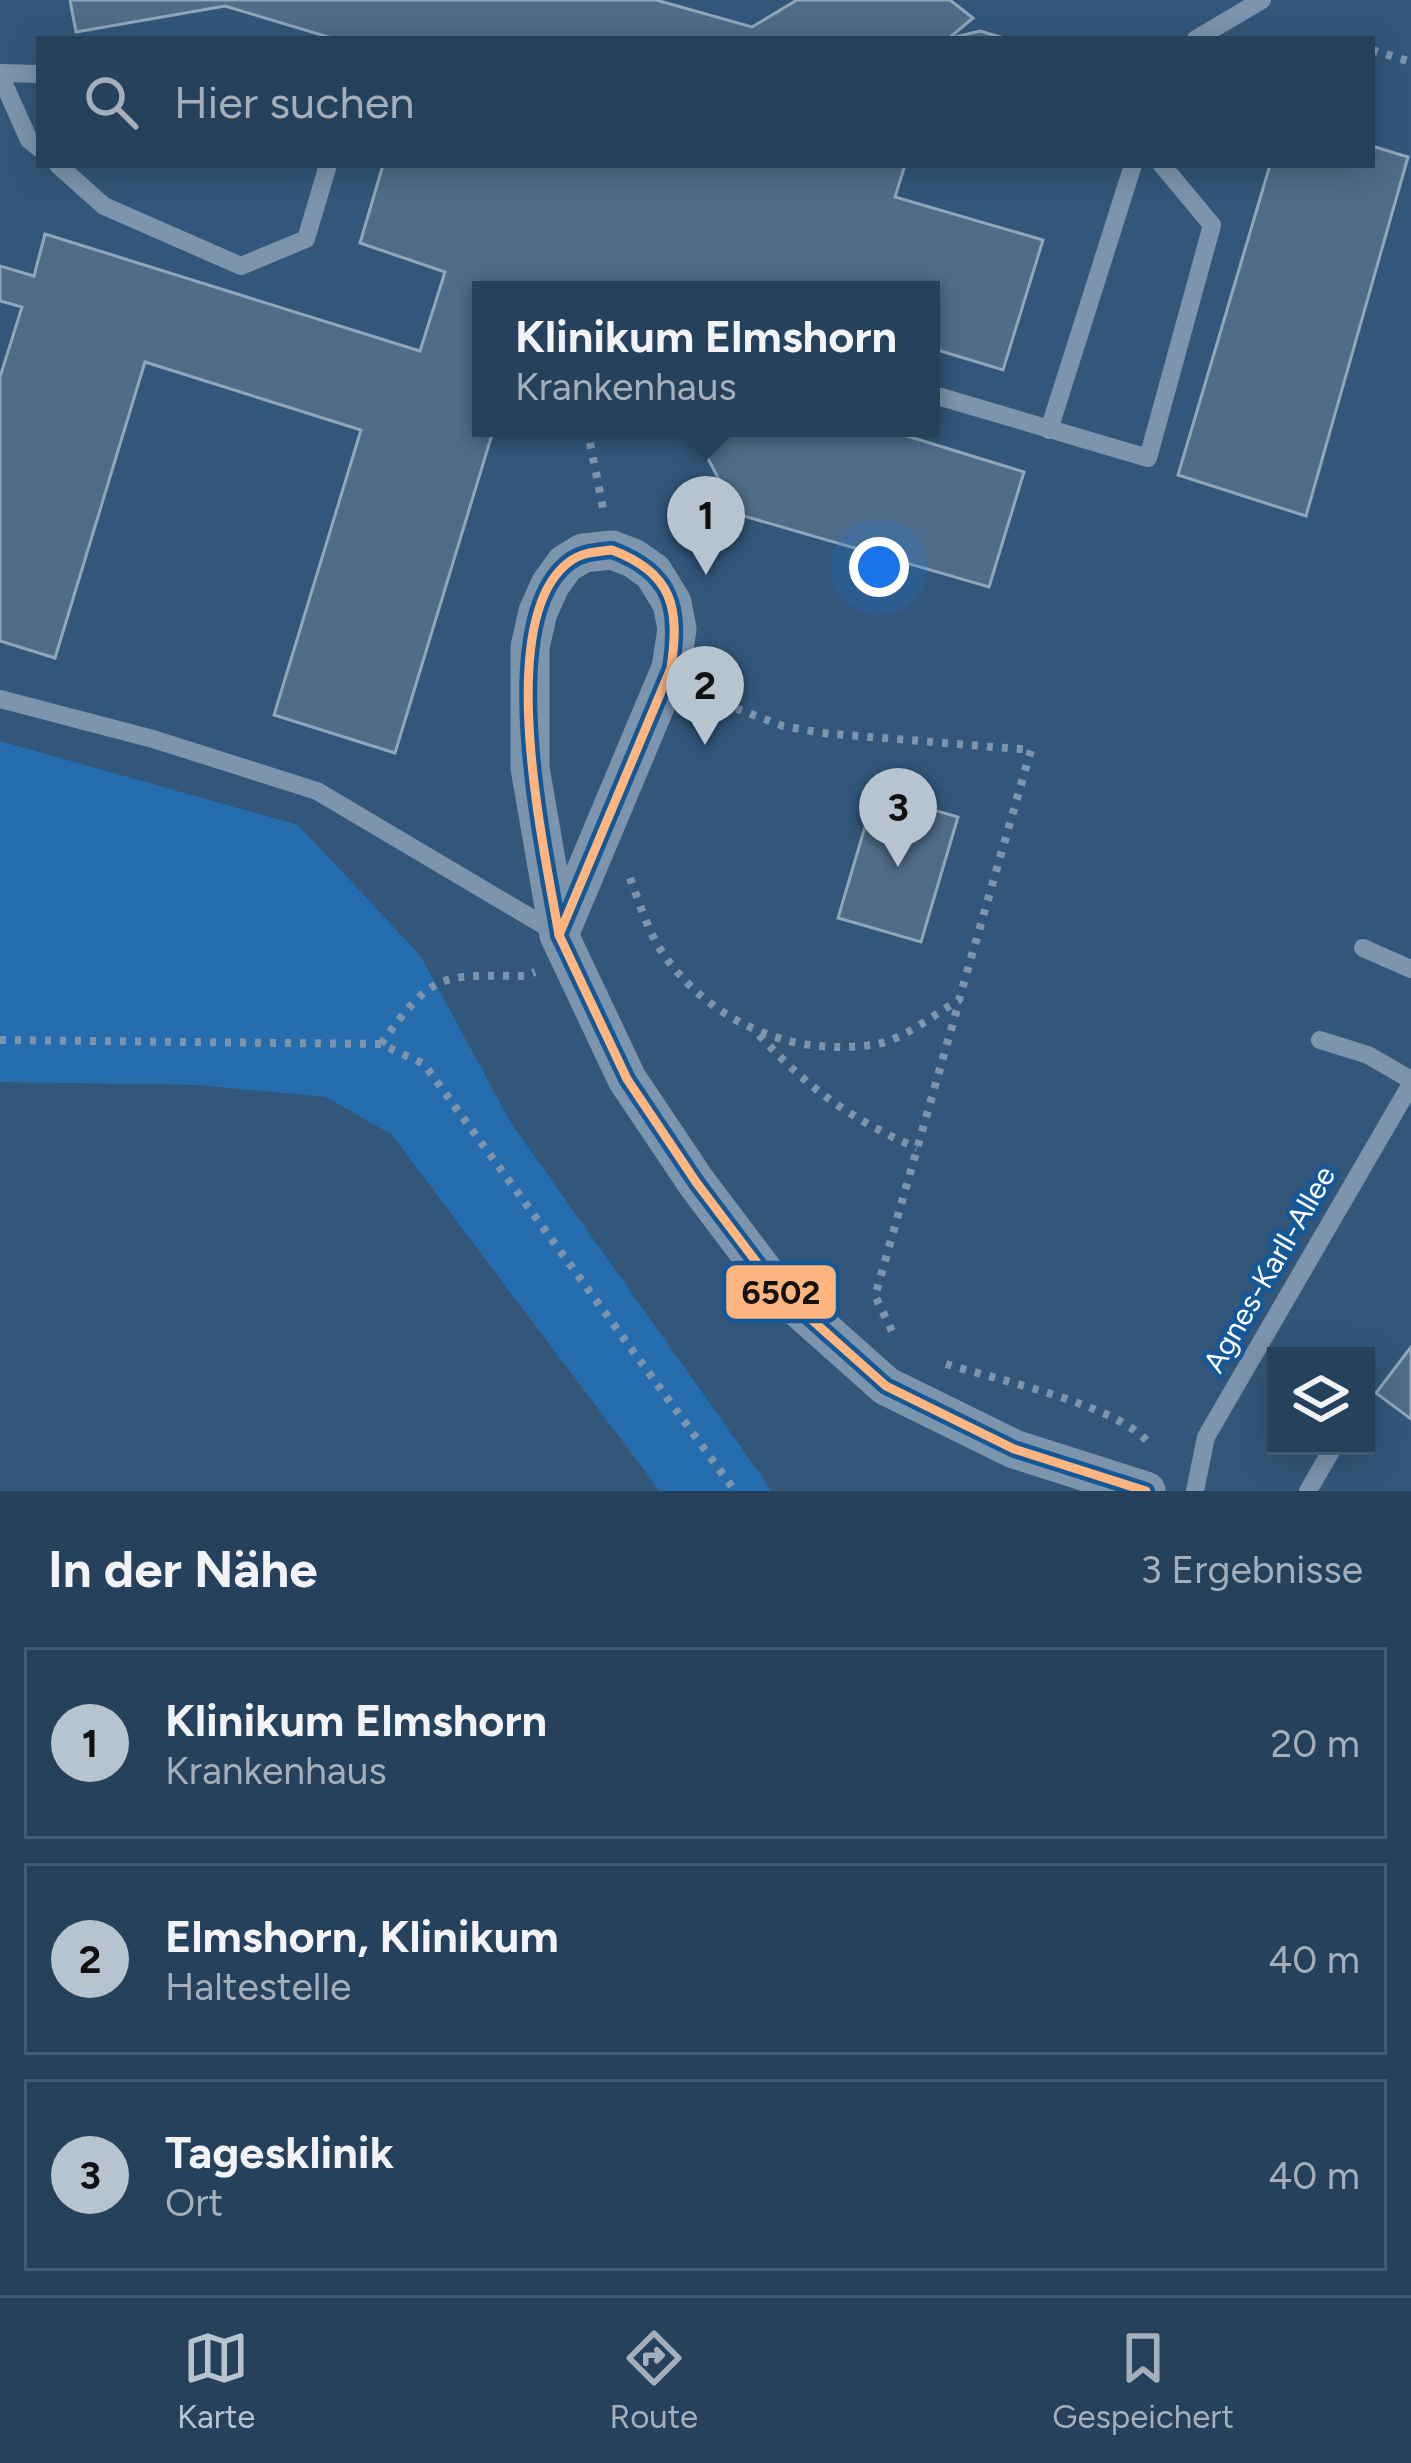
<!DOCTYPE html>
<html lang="de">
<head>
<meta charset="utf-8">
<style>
	:root { --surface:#26415c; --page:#324c65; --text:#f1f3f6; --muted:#a4afbb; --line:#425a72; --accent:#b7c4d0 }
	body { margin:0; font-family:Figtree,sans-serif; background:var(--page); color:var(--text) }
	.controls { position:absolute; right:36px; bottom:36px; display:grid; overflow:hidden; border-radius:0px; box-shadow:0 6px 30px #0003 }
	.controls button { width:108px; height:108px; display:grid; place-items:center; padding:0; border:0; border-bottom:3px solid var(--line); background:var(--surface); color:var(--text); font:60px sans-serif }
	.you { position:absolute; left:879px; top:567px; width:42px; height:42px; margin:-30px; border:9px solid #fff; border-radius:50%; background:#1a73e8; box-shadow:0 0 0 18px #1a73e833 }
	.badge { display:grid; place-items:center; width:78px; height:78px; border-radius:50%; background:var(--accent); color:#111; font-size:39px; font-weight:700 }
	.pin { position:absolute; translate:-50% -99px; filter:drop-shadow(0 3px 6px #0008) }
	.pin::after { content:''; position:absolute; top:63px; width:42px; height:36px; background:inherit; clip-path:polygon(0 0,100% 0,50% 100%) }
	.popup { position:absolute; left:472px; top:281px; width:468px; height:156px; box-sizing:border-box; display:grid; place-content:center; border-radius:0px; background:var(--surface); filter:drop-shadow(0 3px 9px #0005); font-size:39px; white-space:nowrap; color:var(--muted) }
	.popup b { font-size:45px; color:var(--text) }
	.popup::after { content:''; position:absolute; left:50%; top:100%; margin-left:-24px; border:24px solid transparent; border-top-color:var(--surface) }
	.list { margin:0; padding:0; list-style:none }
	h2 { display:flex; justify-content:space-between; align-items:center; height:156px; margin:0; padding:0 48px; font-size:51px }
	h2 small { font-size:39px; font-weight:400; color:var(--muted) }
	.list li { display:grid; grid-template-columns:78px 1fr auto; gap:36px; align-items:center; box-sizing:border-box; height:192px; margin:0 24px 24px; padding:0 24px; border:3px solid var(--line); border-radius:0px }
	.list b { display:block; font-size:45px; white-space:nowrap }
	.list p { margin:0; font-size:39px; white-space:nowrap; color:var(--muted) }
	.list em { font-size:39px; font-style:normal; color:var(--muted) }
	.icon { flex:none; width:66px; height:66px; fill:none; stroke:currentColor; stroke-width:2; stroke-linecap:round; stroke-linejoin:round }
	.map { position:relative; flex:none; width:1411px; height:1491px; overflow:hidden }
	.search { position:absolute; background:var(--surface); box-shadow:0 6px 30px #0003; left:36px; right:36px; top:36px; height:132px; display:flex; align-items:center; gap:30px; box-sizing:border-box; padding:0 42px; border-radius:0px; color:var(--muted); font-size:45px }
	.sheet { height:804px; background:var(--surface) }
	nav { display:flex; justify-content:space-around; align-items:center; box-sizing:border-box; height:168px; border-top:3px solid var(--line); background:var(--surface); font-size:33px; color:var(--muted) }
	nav a { display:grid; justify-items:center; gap:6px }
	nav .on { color:var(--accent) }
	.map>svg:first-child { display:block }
	.green { fill:#256dad }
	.building { fill:#4f6d89; stroke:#90a6ba; stroke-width:3 }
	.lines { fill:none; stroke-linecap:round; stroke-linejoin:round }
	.path { stroke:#7c94ac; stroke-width:8; stroke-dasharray:6 9; stroke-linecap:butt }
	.lane { stroke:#7c94ac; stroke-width:18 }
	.street { stroke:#7c94ac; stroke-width:39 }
	.bus-1-casing { stroke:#145898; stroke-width:18 }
	.bus-1 { stroke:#ffb580; stroke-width:9 }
	.labels { text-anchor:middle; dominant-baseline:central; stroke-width:9; stroke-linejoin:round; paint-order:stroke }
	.street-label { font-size:30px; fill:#fff; stroke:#145898 }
	.line-badge { stroke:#145898; stroke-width:4.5 }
	.pale-badge-label { font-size:33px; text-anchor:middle; font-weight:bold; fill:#111 }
</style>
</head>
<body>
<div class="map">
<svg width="1411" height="1491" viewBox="0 0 1411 1491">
	<rect width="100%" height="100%" fill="#32577a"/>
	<polygon class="green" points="0,741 298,825 420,955 511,1123 772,1491 660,1491 392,1135 326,1097 198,1085 0,1082"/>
	<g class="building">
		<polygon points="70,0 656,0 752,27 797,0 950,0 973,18 948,39 335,39 225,6 76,32"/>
		<polygon points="980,31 1007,39 949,39 950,38"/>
		<polygon points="1372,146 1408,157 1306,516 1178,475 1270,165 1372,165"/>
		<polygon points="383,165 905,165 895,197 1043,240 1003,370 934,349 931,360 931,290 481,290 481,428 494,428 395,753 274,715 361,430 145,362 55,658 0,641 0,377 22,307 0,301 0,266 34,276 45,234 420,351 445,272 360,243"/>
		<polygon points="692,428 910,428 907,436 1024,472 989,587 737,514"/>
		<polygon points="875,793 958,817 921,942 838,918"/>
		<polygon points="1411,1347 1411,1419 1376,1393"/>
	</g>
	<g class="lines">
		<g class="path">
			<polyline points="1372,50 1411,62"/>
			<polyline points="587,428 604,513"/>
			<path d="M630,878C639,902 649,934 664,955C713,1024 794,1058 877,1044C904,1039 935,1014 959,1000L1031,750L822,733L783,726L703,696"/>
			<path d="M759,1035C809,1089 850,1119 917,1148"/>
			<polyline points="0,1040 381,1044 424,1064 735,1491"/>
			<path d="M381,1044C433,972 439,975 525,976L535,972"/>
			<polyline points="892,1331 875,1296 959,1002"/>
			<path d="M946,1364C993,1379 1129,1407 1151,1447"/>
		</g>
		<g class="lane">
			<polyline points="1196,39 1262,0"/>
			<polyline points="0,73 39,74"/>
			<polyline points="0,75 29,140 39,148"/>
			<polyline points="58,165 104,206 241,266 306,239 328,165"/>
			<polyline points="941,397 1148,458 1212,225 1162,165"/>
			<polyline points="1049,430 1133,165"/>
			<polyline points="0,699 153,739 317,791 555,932"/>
			<polyline points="1363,948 1411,969"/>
			<polyline points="1320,1040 1368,1055 1411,1080"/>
			<polyline points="1195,1491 1206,1437 1411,1084"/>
			<polyline points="1308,1491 1334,1446"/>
		</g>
		<polyline class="street" points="559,935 671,668 677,629 672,603 653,572 633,558 612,550 583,553 565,564 550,585 538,612 530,647 530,768 559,935 627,1079 696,1182 776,1288 886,1386 1014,1449 1146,1491"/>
		<g class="bus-1-casing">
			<g id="bus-1">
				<path d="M612,550C673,573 680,608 671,668L559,935C545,852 492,620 569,562C582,552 596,552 612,550Z"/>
				<polyline points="559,935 627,1079 696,1182 776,1288 886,1386 1014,1449 1146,1491"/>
			</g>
		</g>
		<use href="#bus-1" class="bus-1"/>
	</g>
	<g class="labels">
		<g class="street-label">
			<text transform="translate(1269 1269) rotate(-60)">Agnes-Karll-Allee</text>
		</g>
	</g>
	<rect class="line-badge" x="724" y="1263" width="114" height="58" rx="12" fill="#ffb580"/>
	<g class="pale-badge-label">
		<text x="781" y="1304">6502</text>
	</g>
</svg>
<div class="controls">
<button><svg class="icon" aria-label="layers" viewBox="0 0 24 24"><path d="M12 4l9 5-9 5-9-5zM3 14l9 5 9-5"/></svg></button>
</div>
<div class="you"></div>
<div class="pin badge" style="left:706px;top:575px">1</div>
<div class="popup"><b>Klinikum Elmshorn</b>Krankenhaus</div>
<div class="pin badge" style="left:705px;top:745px">2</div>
<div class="pin badge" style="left:898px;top:867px">3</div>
<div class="search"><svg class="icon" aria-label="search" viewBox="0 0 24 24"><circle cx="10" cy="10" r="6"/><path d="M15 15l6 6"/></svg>Hier suchen</div>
</div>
<section class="sheet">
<h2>In der Nähe<small>3 Ergebnisse</small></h2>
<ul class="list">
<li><span class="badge">1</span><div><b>Klinikum Elmshorn</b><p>Krankenhaus</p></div><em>20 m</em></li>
<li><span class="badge">2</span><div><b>Elmshorn, Klinikum</b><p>Haltestelle</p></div><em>40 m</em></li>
<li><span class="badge">3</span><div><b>Tagesklinik</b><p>Ort</p></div><em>40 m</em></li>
</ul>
</section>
<nav>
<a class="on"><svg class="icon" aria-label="map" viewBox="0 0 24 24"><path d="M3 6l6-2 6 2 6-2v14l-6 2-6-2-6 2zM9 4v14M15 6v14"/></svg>Karte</a>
<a><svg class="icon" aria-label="directions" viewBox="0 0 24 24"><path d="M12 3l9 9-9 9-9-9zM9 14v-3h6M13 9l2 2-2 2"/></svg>Route</a>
<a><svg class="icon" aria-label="saved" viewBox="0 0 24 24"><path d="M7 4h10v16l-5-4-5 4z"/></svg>Gespeichert</a>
</nav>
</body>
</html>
